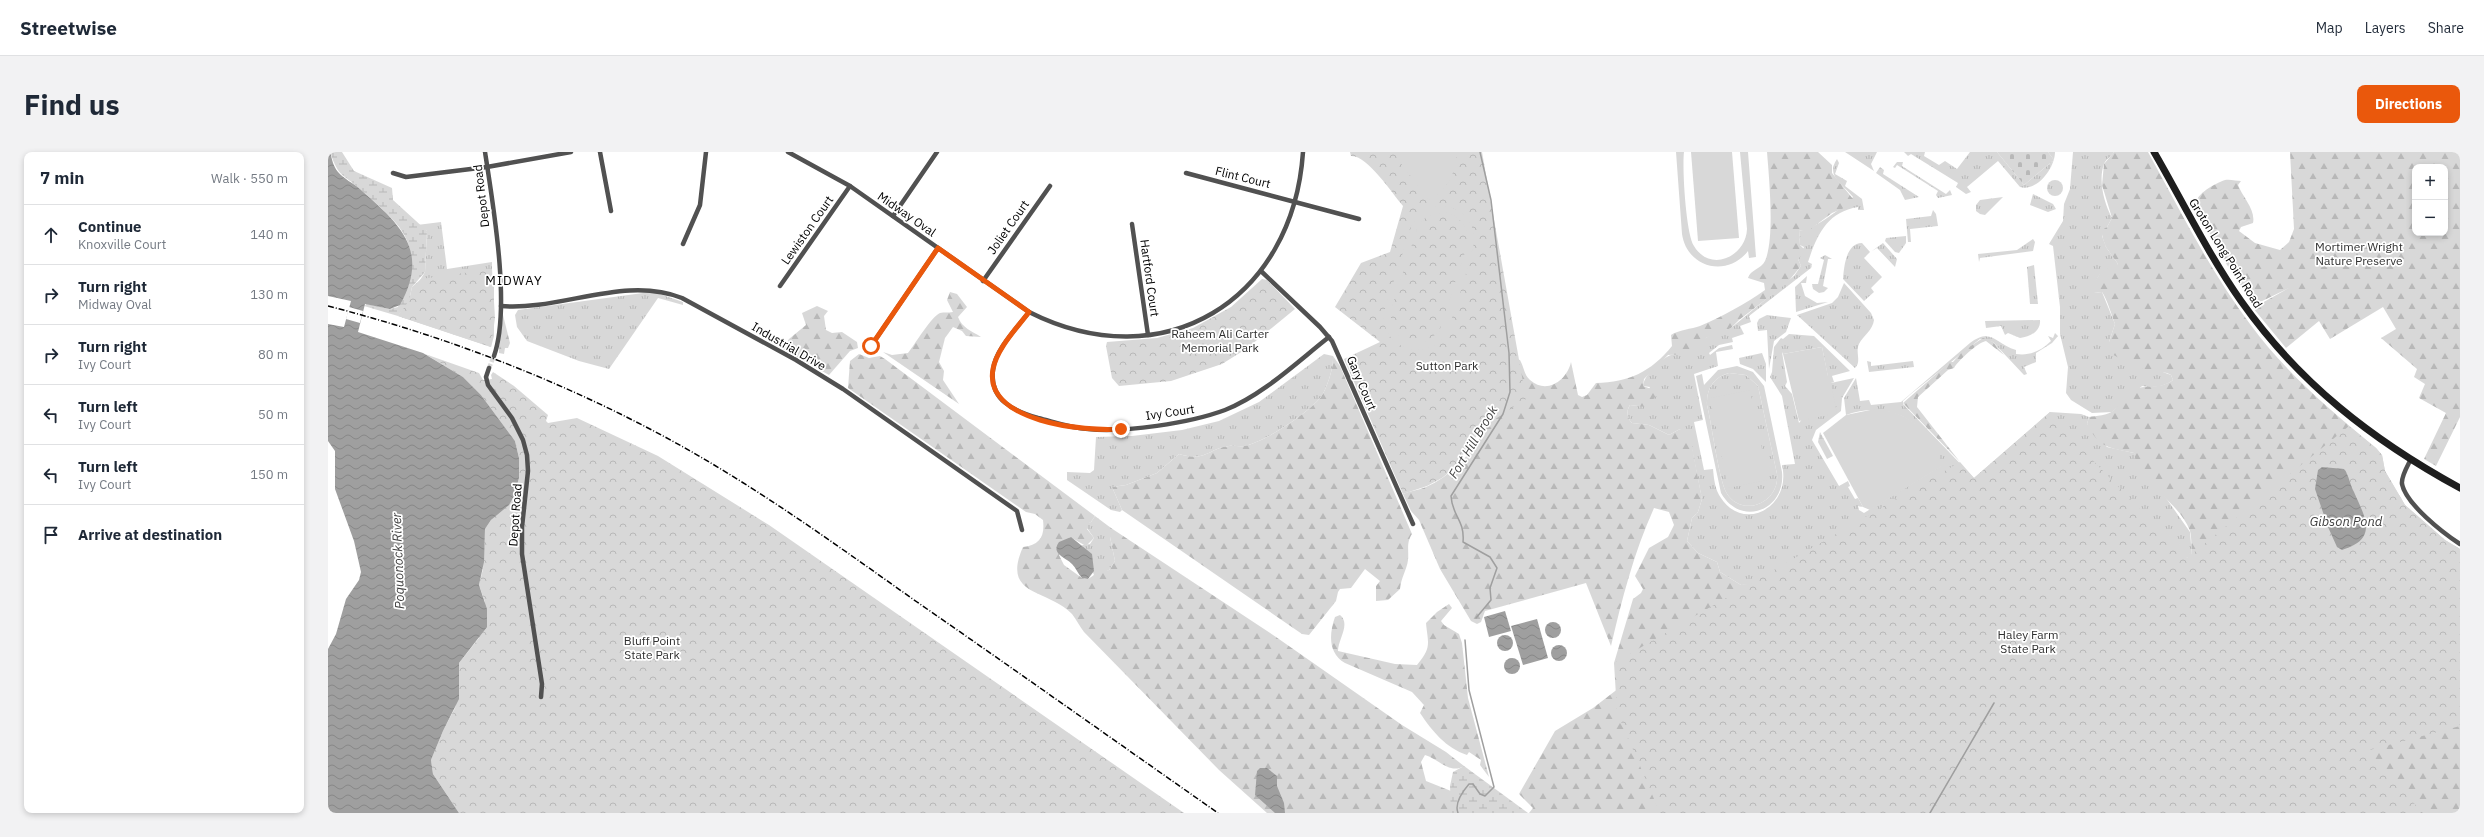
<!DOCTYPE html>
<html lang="en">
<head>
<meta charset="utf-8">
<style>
	:root { --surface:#fff; --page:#f2f2f3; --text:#1f2937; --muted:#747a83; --line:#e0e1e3; --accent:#ea580c }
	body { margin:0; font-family:"IBM Plex Sans",sans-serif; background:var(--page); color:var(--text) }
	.controls { position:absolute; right:12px; top:12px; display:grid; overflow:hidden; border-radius:8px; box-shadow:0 2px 6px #0003 }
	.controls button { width:36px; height:36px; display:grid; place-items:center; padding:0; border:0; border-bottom:1px solid var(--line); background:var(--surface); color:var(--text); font:20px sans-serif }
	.stop { position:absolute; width:12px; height:12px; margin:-9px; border:3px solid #ea580c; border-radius:50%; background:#fff }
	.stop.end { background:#ea580c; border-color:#fff; box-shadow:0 1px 4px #0008 }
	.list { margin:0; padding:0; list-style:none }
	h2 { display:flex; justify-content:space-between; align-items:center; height:52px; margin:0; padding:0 16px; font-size:17px }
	h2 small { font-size:13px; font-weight:400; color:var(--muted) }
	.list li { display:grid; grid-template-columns:26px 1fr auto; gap:12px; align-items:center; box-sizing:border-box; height:60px; padding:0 16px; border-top:1px solid var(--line) }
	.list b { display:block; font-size:15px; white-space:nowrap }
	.list p { margin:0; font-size:13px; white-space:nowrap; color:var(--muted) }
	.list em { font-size:13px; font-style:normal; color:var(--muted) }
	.icon { flex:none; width:22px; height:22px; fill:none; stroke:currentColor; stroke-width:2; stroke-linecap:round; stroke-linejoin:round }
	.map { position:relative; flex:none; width:2132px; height:661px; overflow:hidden; border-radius:8px }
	header { display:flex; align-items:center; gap:24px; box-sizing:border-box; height:56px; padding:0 20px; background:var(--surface); border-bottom:1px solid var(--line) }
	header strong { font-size:19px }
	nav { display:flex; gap:22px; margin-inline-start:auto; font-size:14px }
	.intro { display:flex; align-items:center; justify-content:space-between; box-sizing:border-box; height:96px; padding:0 24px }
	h1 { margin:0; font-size:28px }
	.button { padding:10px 18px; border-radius:8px; background:var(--accent); color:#fff; font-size:14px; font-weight:700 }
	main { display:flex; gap:24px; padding:0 24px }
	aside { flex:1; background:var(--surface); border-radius:8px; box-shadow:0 2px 6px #0003 }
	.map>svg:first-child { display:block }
	.grass { fill:url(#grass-tufts) }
	.forest { fill:url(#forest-firs); fill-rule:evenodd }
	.wetland { fill:url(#wetland-marsh) }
	.cemetery { fill:url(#cemetery-stones) }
	.park { fill:url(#park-crowns) }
	.pitch { fill:#d8d8d8; fill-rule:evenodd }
	.water { fill:url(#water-waves) }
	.pier { fill:#fff }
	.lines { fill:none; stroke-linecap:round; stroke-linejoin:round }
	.stream { stroke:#9f9f9f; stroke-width:1.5 }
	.minor-tunnel { stroke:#d9d9d9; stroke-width:4.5; stroke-dasharray:4.5 2; stroke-linecap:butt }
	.minor { stroke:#515151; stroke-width:4.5 }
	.secondary { stroke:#1e1e1e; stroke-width:7 }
	.rail { stroke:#000; stroke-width:1.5; stroke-dasharray:6 2 1 2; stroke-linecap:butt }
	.route { stroke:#ea580c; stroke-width:5 }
	.labels { text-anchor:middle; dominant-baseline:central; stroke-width:3.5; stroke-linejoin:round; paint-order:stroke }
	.street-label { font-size:12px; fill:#000; stroke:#fff }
	.park-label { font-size:12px; fill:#2f2f2f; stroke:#fff }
	.neighbourhood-label { font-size:13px; letter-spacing:1px; fill:#000; stroke:#fff }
	.water-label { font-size:13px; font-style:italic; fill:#404040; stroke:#fff }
</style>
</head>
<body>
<header>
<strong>Streetwise</strong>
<nav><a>Map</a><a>Layers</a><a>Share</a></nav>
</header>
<div class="intro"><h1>Find us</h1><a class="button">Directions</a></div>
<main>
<aside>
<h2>7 min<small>Walk · 550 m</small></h2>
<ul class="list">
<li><svg class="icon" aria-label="ahead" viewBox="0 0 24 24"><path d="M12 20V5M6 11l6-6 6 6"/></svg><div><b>Continue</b><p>Knoxville Court</p></div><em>140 m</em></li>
<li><svg class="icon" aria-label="right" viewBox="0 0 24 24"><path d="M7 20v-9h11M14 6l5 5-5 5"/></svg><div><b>Turn right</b><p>Midway Oval</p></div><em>130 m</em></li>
<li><svg class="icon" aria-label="right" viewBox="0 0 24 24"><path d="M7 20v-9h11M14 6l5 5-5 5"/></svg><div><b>Turn right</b><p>Ivy Court</p></div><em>80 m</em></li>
<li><svg class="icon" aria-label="left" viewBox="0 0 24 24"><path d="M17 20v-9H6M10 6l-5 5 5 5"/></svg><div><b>Turn left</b><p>Ivy Court</p></div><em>50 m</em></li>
<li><svg class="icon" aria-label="left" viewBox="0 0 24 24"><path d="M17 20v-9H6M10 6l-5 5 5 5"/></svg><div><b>Turn left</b><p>Ivy Court</p></div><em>150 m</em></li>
<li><svg class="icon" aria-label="arrive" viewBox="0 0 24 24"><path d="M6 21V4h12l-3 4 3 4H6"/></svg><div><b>Arrive at destination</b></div></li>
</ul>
</aside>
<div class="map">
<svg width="2132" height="661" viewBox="0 0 2132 661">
	<defs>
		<pattern id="grass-tufts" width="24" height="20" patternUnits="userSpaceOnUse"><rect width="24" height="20" fill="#d8d8d8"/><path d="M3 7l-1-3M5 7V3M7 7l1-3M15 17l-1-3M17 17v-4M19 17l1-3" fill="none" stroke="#b8b8b8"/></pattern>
		<pattern id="forest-firs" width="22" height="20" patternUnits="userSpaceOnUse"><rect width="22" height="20" fill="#d8d8d8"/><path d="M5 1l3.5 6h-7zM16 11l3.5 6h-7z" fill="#b8b8b8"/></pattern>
		<pattern id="wetland-marsh" width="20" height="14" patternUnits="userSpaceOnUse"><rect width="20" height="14" fill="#d8d8d8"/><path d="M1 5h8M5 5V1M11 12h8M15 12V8" fill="none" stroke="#b8b8b8"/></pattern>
		<pattern id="cemetery-stones" width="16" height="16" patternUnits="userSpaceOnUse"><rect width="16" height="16" fill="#d8d8d8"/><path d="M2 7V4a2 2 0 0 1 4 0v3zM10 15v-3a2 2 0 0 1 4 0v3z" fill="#b8b8b8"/></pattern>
		<pattern id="park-crowns" width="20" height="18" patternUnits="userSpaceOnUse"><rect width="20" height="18" fill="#d8d8d8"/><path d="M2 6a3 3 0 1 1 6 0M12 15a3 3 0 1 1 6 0" fill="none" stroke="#b8b8b8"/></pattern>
		<pattern id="water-waves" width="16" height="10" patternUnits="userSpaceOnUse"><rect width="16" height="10" fill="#9f9f9f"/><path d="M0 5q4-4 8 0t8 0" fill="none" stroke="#878787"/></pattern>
	</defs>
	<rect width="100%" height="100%" fill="#fff"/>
	<g class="grass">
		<polygon points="1517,0 1549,0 1543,12 1546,19"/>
		<path d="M1576,0H1597L1596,4L1611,13L1617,9L1629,17L1642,0H1669L1696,33L1726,8L1720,0H1727C1727,16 1709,40 1692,35L1670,9L1639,35L1643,40L1638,42L1628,35L1630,31L1583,2L1580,4Z"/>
		<path d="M1745,0H1786C1783,5 1778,7 1776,12C1770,28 1776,51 1784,66L1774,84L1778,95L1790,112C1775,126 1770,113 1766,141L1774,140L1787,172L1781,190L1832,219L1843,223L1845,228C1836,235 1825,236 1814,234L1784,260L1764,261L1743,248L1738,241L1740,215L1732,182V155L1725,94L1721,92L1735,69L1736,52L1742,37Z"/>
		<path d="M1509,7L1511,11L1507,22L1519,29L1517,34L1534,47L1536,58H1530V55C1499,60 1489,83 1480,110L1484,112L1483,116L1421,164L1423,170L1412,174L1416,182L1404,186L1405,190L1391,193L1381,201L1382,203L1391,196L1404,193L1405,197L1388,200L1390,214L1366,222L1375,268L1366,270L1376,318L1385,317C1386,327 1387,338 1393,346C1416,381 1464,355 1454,313L1467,312L1454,244L1442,225L1444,220L1446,195L1453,186L1455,187L1461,182L1486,184L1522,219L1500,225L1494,195L1455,202L1454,200L1459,230L1457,234L1464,242L1471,271L1503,231L1526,226L1514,246L1513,259L1488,278L1484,288L1511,334L1520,329L1522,334L1520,335L1527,347L1530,346L1535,355L1530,354L1531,358L1536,361L1613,314C1603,270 1561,247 1518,263L1516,246L1528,226L1532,249L1541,248L1543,253L1573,250L1642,191C1664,175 1667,192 1688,198V202C1702,204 1713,199 1723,189L1720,184L1725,186L1727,181L1730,184L1724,191L1708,201V210L1696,215L1699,222L1696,223L1665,190L1652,187L1584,241L1575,249V252L1646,326L1722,260L1753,262L1761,265L1759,272L1779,295L1806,301L1823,330L1838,346L1862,380L1864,404L1906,403L1413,433L1392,420L1389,410L1370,401L1359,389L1364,366L1370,360L1374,347L1364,297L1352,277L1341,283L1321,273L1304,271C1299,266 1298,259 1302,253L1312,254L1322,235L1315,234C1316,223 1335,203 1347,202L1389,180L1403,176L1466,124L1473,114L1470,107L1476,95L1472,93L1471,78C1482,81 1517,54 1525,45C1515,32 1497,24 1509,7Z"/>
		<polygon points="1569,10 1575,10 1574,14 1618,42 1622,38 1624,43 1610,46 1608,43 1610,39 1569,13 1567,16 1565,15"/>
		<polygon points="1552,15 1556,18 1555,22 1591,45 1577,48 1572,38 1548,21"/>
		<circle cx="1727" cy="36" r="8"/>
		<polygon points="1705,42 1725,52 1728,57 1720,60 1702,53"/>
		<polygon points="1675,45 1657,63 1652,62 1648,59 1648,53 1652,48"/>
		<polygon points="1605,58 1608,62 1610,74 1582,77 1583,90 1580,90 1578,67 1603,64"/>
		<polygon points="113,70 119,117 164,110 164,121 158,121 166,135 166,184 163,195 70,164 97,120 99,79 89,73"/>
		<polygon points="1578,84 1578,91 1571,101 1567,100 1557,89 1558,86"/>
		<polygon points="1705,87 1707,90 1705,99 1652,106 1651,110 1650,102 1689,98"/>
		<path d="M1534,91L1542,100L1536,106L1554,125L1543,136L1546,140L1536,149L1515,127C1516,115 1518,91 1534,91Z"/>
		<polygon points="1555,91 1569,107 1567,115 1549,96 1544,99"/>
		<polygon points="1497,103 1504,107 1500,107 1495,134 1500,136 1496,140 1491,141 1485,137 1484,132 1490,132 1496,108 1492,106"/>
		<polygon points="1706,113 1710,152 1702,152 1699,115"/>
		<polygon points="1479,124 1478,131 1473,131 1477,144 1489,151 1500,150 1468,160 1467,135"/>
		<path d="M1516,131L1543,161L1546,168C1545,178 1535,184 1531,192C1527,200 1534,210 1527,216L1469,163L1504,151L1510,145Z"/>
		<polygon points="315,141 329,141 355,150 355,153 330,146 281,217 251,209 199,189 189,175 187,163 190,158"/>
		<polygon points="1439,163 1463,166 1458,180 1446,189 1441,217 1439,178 1430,179 1429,171 1431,167"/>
		<path d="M1712,168C1713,179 1702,185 1692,186L1680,181L1677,183L1673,174L1658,176L1657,169Z"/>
		<polygon points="1434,201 1438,212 1438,230 1425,217 1412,212 1411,206"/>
		<path d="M996,202L1005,204C1006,215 999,236 993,245C980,261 937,290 916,294C911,295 906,293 901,294C879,297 879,310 851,302L829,321L798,333L784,335L794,358L792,360L783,358L739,328V320L762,321L766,318L768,285L804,284L854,278L891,269L931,250Z"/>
		<polygon points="1539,209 1543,210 1543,214 1585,209 1586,215 1541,220"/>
		<path d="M1401,221L1418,223L1430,234L1449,322C1452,351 1413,367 1398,340C1390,323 1384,273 1379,253C1378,237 1386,225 1401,221Z"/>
		<polygon points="1492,280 1505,304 1499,307 1490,290"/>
		<polygon points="767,364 783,376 782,385 787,409 781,418 764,425 766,423 754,393 762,392 766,386 759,376 759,371 763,370"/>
	</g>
	<g class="forest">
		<path d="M1439,0H1490L1504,13V21L1525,47L1516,56L1504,61L1480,79L1471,78L1472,93L1478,99L1470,107L1473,114L1459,131L1411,168L1403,176L1378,186L1372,195L1359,202L1340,203L1316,227L1315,234L1329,239L1328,244L1318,255L1302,253C1298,259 1299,266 1304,271L1321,273L1341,283L1352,277L1359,280L1362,284L1374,347L1370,360L1364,366L1359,389L1370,401L1389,410L1392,420L1413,433L1425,431L1737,465L1864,404C1863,397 1864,386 1862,379C1851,349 1812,333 1806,301C1782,296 1771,296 1759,272L1761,265C1768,264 1780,263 1785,259C1792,253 1795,242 1804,238C1817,232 1832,238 1845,228L1843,223L1839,221L1809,216L1782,201L1781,190L1787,172C1783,162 1780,149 1774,140L1766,141L1764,134L1773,120L1790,112C1783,102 1773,91 1774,78L1779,75L1784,66L1774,33L1776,12L1786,0H1820C1852,58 1882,119 1922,172C1957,220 2003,259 2048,296L2054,303L2057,319L2077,353L2117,388L2132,397V661H1201L1205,656L1191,642L1227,579L1265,556L1291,536L1292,527L1286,511L1305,447L1313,441L1315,437L1307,424L1321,396L1340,385L1346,373L1341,360L1326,356C1306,400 1294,447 1283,494L1258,431L1157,459L1153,470L1149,472L1143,469L1112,417L1091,368L1083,359L1075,342C1082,339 1091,338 1098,335C1146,315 1173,252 1188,207L1192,208C1196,215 1196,223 1202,228C1219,243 1239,228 1243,210L1250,243L1254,245L1259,243L1268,231C1301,230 1323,220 1344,194L1343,183C1350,178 1364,177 1372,174C1395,164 1417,152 1437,138L1436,131L1420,126C1422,118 1433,117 1437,109C1447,87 1441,25 1439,0Z"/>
		<path d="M1962,0H2132V265L2108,314L2096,307L2118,261L2091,246L2097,232L2086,225L2089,217L2053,186L2068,177L2055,155L2002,187L1991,169L1958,196L1925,156L1961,136L1926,153L1893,104L1867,53C1869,41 1886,32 1897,28C1902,27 1909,29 1913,29L1910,33C1914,44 1928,58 1925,71L1913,75L1911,79L1927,91L1952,98L1961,90L1966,77ZM2087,15H2117V81H2087Z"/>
		<path d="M622,140L629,142L639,155L630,165C634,176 644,179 653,185L638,184L634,179L625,175L617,186L611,210L616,219L615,228L631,252L555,200L564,203L580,201C588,191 603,165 612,161C616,160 620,161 625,160L619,148Z"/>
		<polygon points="489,154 500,159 496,164 498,178 504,181 514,180 529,190 530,196 522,199 501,223 455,197 461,187 478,173 474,161"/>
		<polygon points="175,163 182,191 180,196 177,196 176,202 171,201 171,198"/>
		<path d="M1655,186L1665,190L1676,203L1658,189C1650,190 1630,209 1626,216L1620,218L1590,245L1589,255L1632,310L1575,251L1622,210H1625L1635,199Z"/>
		<path d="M531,202L541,206L552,204L557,207L767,364L763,370L759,372V377L766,386L758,394L742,385L731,403L736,413L754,426L760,427L771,420L781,418L787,409L781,380L783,376L948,485L1074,573L1118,600L1136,614C1122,623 1109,606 1097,603L1093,610L1098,629L1123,639V661H939L891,618L756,480C752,475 748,467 744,462C719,436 673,445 695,395C712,393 717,384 715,368L707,362L698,360L520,236L522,209Z"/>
		<path d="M1005,204L1012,214L1084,382C1078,391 1081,398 1080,408C1079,417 1073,426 1072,437L1060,448L1048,449V434L1052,429L1037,417L1023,436L1012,437L1010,440L1008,449L981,483L974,482L794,358L784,335L798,333L829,321L851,302C879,310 879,297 901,294C906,293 911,295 916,294C937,290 980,261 993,245C999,236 1006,215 1005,204Z"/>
		<path d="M1121,452L1124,456L1113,469L1116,473L1131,482L1134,491L1140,546L1161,625L1152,613L1153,608L1141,600L1139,603C1118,596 1104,579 1092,561L1096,553L1084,540L1017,511C1000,501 1001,482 1007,465L1012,463C1023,472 1010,487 1010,499L1067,512L1089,513C1104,495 1100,492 1098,471L1109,460Z"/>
	</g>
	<g class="wetland">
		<path d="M2,0H14L26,19L64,36L65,48L99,79L97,120L84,135L81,149L70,164L36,154L39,152L62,157L70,155C97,91 79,79 32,37C14,21 11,26 2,0Z"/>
		<polygon points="1136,614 1200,661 1123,661 1122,634 1125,620"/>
	</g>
	<polygon class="cemetery" points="1669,0 1720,0 1726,8 1696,33"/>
	<g class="park">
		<path d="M1022,0H1154L1198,247L1155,275L1124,318L1114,326L1099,334L1075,342L1016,207L1052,190L1007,155L1033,111L1062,100L1075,54C1064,41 1039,3 1023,4Z"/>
		<polygon points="164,117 167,166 163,195 70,164 81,149 84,135 93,127"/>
		<polygon points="934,127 939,128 967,157 918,197 894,212 843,229 791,234 784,226 778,194 779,190 829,186 865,176 903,155"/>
		<polygon points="97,202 151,221 155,228 164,227 163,223 165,220 186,234 220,263 218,269 220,271 249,266 330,304 441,373 856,661 131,661 105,622 103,608 115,579 127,556 131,539 130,522 131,511 151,486 157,450 151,433 155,417 157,377 163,368 186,344 191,326 191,306 187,289 153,243 135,225"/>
		<polygon points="1722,260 1753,296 1859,406 2021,274 2048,296 2054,303 2057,319 2077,353 2117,388 2132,397 2132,574 2038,599 2095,661 1332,661 1289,560 1286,511 1632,310 1646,326"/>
	</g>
	<g class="pitch">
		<path d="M1073,0H1128C1129,20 1119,38 1101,48L1071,9Z"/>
		<path d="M1348,0H1356C1354,16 1358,82 1366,94C1382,121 1418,105 1419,77L1412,0H1420L1428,105L1421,106L1420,99C1399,126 1359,116 1354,82Z"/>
		<polygon points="1363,0 1404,0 1411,86 1370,89"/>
		<path d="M1108,54C1130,52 1148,68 1146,91C1142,109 1125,170 1116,184C1106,199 1085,202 1070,192C1059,185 1055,173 1056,160L1084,72L1094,60ZM1117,60C1133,64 1142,77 1139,94L1111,180L1097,190L1080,191L1066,179L1062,161L1090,74L1099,64Z"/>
		<polygon points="1494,195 1500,224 1504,224 1506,230 1503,231 1509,261 1471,269 1455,202"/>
		<path d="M1409,214L1425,220L1436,234L1454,320C1458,358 1413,376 1393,341L1368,224L1374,222L1376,233L1390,218ZM1401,221L1418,223L1430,234L1449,322C1452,351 1413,367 1398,340C1390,323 1384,273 1379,253C1378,237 1386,225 1401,221Z"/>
		<polygon points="1422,238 1440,328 1400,336 1382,246"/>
		<path d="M1547,257C1581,259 1607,282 1614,314L1542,358L1535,355L1495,281L1518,263Z"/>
	</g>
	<g class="water">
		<path d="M0,0H2C4,7 5,14 10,20C16,27 25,31 32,37C70,71 103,97 72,153L62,157L37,152L30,180L95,201L135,225L153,243L187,289L191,306V326L186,344L181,353L163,368L157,377L156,410L151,433L159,457V475L131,511V547L115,579L103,608L105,622L131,661H0V497L8,482L18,447L31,428L33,420L26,389L7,337V299L0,289V172L16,175L23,149L0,144Z"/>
		<path d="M1994,315L2016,317C2021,323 2022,333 2026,340C2037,365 2051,387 2014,398L2009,395L2000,375L1987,337L1990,318Z"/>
		<path d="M743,385L764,402L766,419L760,427L754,426C750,422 748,416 744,412C739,406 722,402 731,390Z"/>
		<polygon points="1177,459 1183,479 1161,485 1156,465"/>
		<polygon points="1209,467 1220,506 1195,513 1183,474"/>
		<circle cx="1225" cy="478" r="8"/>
		<circle cx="1177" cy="491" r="8"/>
		<circle cx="1231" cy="501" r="8"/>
		<circle cx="1184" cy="514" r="8"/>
		<polygon points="932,616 939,616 949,624 949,634 956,651 957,661 947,661 927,643 929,619"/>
	</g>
	<polygon class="pier" points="21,155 35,159 32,171 18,167"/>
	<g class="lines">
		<g class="stream">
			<path d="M1148,466L1163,448L1162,436L1169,416L1162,405L1135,390C1137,368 1124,364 1123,344L1175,262L1182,240L1181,201L1163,48L1152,0"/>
			<path d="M1130,661C1126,651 1135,639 1141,632H1145L1152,642L1157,644L1166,635L1141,538L1137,488"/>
			<polyline points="1602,661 1666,551"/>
		</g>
		<polyline class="minor-tunnel" points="161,216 166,204"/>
		<g class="minor">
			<path d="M157,0C165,52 183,156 166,204"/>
			<polyline points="272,0 283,59"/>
			<path d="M460,0L522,34L701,160C836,228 965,148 975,0"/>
			<polyline points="65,21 78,25 159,15 243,0"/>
			<polyline points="858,21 1031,67"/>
			<polyline points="565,64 609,0"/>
			<polyline points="804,72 820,183"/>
			<polyline points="355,92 372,53 378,0"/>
			<polyline points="934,120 992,175 1004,189 1085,372"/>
			<polyline points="655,129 722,34"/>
			<polyline points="452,134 522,34"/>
			<path d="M173,154C233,159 296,123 354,146L468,208L515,237L689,359L694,378"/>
			<path d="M701,160C689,176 667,198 665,218C661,248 686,259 710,266C726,270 742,276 760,277C796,281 862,271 897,258C935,243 969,210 1001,185"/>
			<polyline points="543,194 610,96"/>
			<polyline points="161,216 158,225 160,233 184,266 195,288 199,303 200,319 194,375 194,402 214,532 213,545"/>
			<path d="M2082,309C2079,315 2073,325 2074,332C2078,352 2115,381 2132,392"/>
		</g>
		<path class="secondary" d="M1826,0C1855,50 1880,102 1913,149C1971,231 2044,288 2132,336"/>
		<path class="rail" d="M0,154C117,184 231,228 337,285C426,333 507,392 589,450C690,520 790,591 890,661"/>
	</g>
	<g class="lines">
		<path class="route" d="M543,194L610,96L701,160C689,176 669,196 665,217C655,270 758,280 793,277"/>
	</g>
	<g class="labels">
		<g class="street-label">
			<text transform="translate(915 25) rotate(14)">Flint Court</text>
			<text transform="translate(153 44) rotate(-97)">Depot Road</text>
			<text transform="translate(579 62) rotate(35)">Midway Oval</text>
			<text transform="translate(680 75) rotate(-55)">Joliet Court</text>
			<text transform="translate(479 78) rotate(-55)">Lewiston Court</text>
			<text transform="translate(1898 101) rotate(58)">Groton Long Point Road</text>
			<text transform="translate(822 126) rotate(82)">Hartford Court</text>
			<text transform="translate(461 194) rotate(30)">Industrial Drive</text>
			<text transform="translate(1034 231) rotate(67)">Gary Court</text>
			<text transform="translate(842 260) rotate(-8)">Ivy Court</text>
			<text transform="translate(187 363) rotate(-86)">Depot Road</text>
		</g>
		<g class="park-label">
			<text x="2031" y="94">Mortimer Wright<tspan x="2031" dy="14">Nature Preserve</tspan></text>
			<text x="892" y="181">Raheem Ali Carter<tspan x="892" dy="14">Memorial Park</tspan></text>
			<text x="1119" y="213">Sutton Park</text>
			<text x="1700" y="482">Haley Farm<tspan x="1700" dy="14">State Park</tspan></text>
			<text x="324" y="488">Bluff Point<tspan x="324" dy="14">State Park</tspan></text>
		</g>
		<g class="neighbourhood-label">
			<text x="186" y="128">MIDWAY</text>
		</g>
		<g class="water-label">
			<text transform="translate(1145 290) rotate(-59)">Fort Hill Brook</text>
			<text x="2018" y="369">Gibson Pond</text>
			<text transform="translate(70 409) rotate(-92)">Poquonock River</text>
		</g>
	</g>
</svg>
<div class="controls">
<button>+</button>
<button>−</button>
</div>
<div class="stop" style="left:543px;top:194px"></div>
<div class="stop end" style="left:793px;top:277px"></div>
</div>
</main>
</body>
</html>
